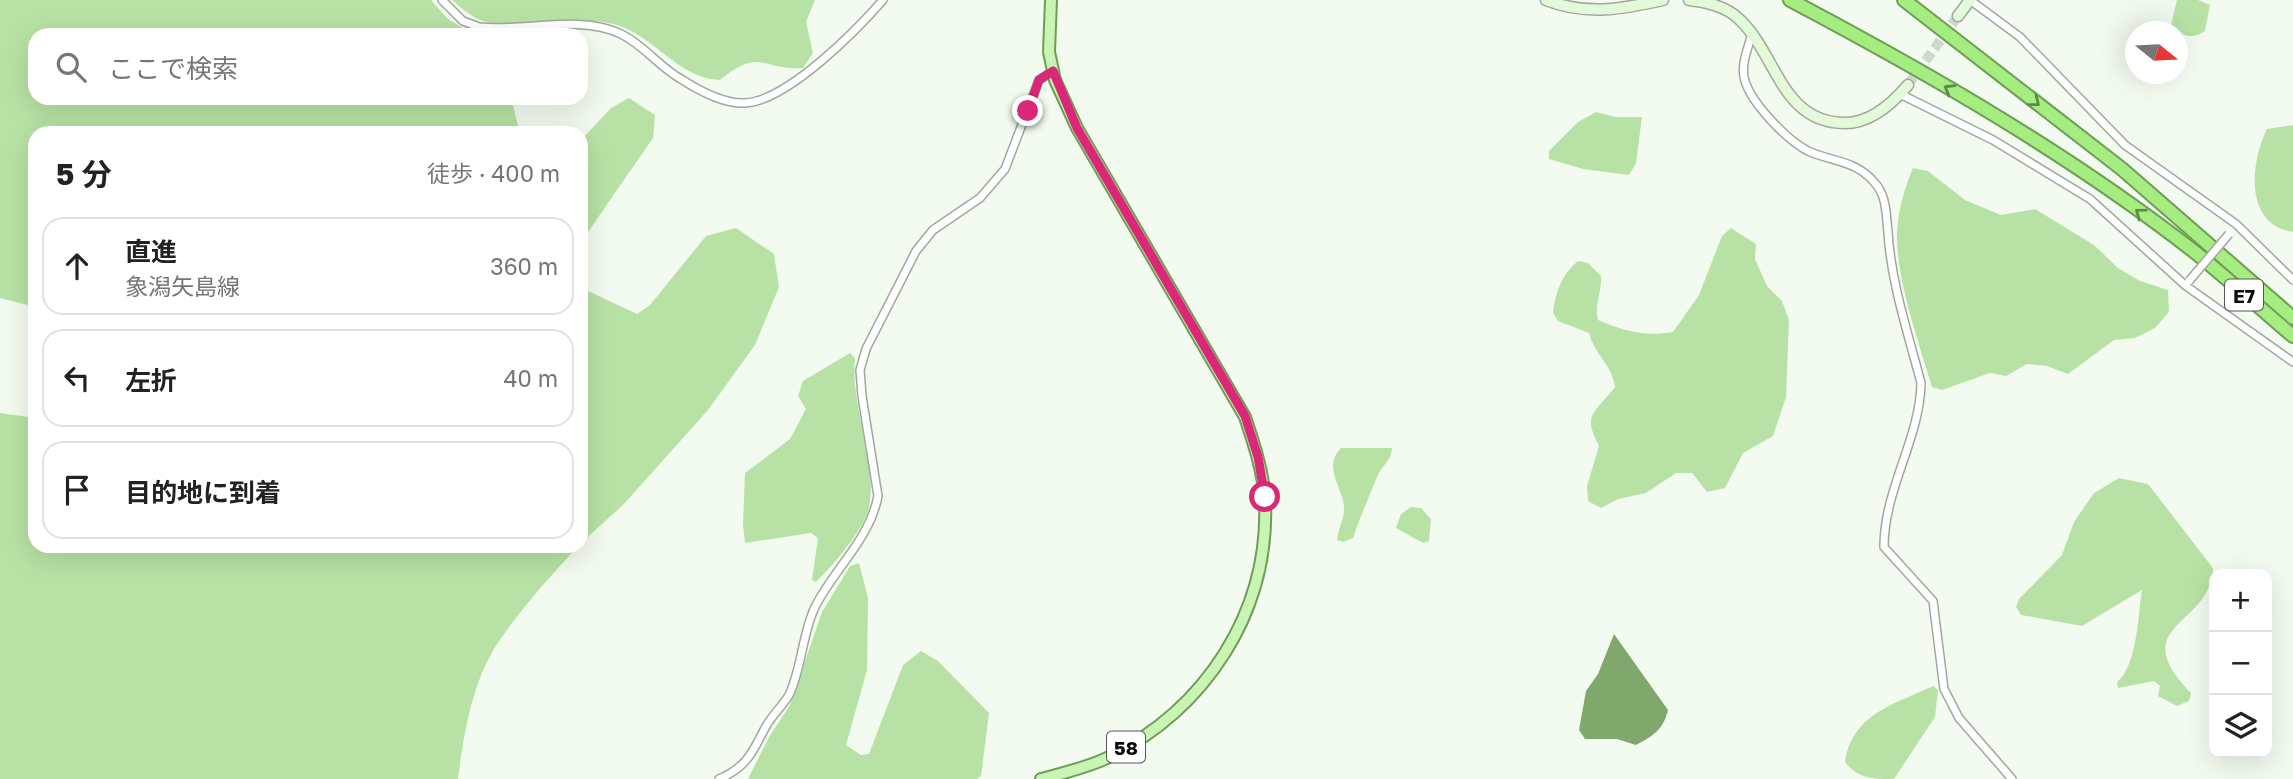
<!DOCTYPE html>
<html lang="ja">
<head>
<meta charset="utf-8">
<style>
	:root { --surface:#fff; --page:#f2f2f2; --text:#222; --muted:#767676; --line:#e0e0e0 }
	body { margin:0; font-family:"Golos Text","Noto Sans JP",sans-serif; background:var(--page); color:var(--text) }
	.controls { position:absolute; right:21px; bottom:21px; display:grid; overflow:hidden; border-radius:14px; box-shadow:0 7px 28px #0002 }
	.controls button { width:63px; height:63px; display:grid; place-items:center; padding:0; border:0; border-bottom:2px solid var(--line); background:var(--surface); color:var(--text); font:35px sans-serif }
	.compass { position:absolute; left:2125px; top:21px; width:63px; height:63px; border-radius:50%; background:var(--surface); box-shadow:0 7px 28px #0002; rotate:108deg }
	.stop { position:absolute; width:21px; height:21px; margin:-16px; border:5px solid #db2777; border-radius:50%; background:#fff }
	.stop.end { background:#db2777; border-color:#fff; box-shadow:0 2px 7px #0008 }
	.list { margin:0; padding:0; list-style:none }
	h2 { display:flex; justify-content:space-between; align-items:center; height:91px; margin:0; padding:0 28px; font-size:30px }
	h2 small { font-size:23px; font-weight:400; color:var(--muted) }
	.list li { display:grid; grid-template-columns:46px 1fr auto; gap:21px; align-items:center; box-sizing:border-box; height:98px; margin:0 14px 14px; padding:0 14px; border:2px solid var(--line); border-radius:21px }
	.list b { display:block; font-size:26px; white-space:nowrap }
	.list p { margin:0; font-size:23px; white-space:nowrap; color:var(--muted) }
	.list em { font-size:23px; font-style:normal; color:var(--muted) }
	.icon { flex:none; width:38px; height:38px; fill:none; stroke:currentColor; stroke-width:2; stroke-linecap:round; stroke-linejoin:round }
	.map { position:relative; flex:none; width:2293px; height:779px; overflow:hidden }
	.search { position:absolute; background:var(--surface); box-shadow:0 7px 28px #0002; left:28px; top:28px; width:560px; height:77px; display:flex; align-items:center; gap:18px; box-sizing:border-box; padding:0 24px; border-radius:21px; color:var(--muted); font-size:26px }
	.panel { position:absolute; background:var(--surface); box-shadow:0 7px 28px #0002; left:28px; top:126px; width:560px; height:427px; border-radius:21px }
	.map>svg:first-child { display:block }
	.green { fill:#b8e2a5 }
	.water { fill:#80a86c }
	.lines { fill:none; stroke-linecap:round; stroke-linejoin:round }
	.secondary-tunnel { stroke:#d0d7ce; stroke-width:10; stroke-dasharray:10 5; stroke-linecap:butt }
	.street-casing { stroke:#a1a89e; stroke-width:10 }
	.secondary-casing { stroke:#a1a89e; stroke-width:13 }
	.primary-casing { stroke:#6f9e57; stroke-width:14 }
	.highway-casing { stroke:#6f9e57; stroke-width:16 }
	.street { stroke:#fff; stroke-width:7 }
	.secondary { stroke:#e4f9d9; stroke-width:10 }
	.primary { stroke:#c9f4b3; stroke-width:10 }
	.highway { stroke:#a5ec81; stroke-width:12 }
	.street-bridge-casing { stroke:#a1a89e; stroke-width:10; stroke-linecap:butt }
	.street-bridge { stroke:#fff; stroke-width:7 }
	.oneway { stroke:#60884b }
	.route { stroke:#db2777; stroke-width:9 }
	.labels { text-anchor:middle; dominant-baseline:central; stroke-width:7; stroke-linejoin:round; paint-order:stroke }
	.shield { fill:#fff; stroke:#545654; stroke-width:2 }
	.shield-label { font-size:19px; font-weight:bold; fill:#0b0d0a }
</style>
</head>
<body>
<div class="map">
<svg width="2293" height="779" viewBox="0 0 2293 779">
	<rect width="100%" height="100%" fill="#f3fbf0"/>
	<g class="green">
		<polygon points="0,0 431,0 448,19 475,35 35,35 35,98 511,98 520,133 35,133 35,307 0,298"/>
		<path d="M452,0H815L806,22L813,53L803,68C761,71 762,46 720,80C676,78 654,34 613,24C572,14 518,31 483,21C471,17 461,8 452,0Z"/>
		<path d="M2177,0H2198L2210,5L2205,31C2190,41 2185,34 2173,31L2171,25Z"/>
		<polygon points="629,98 655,115 653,138 581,242 581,140 611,108"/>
		<polygon points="1596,112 1615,117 1642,117 1636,163 1629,175 1583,169 1549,159 1549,151 1578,122"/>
		<path d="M2293,125V232C2244,225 2250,163 2267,129Z"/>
		<path d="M1913,168L1928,171L1965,200L2001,215L2035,209L2094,245L2118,268L2140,281L2168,290L2169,312L2155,328L2135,338L2114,340L2068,374L2047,366L2027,364L2006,376L1990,373L1942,390L1932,387C1919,343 1897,282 1897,237C1897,214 1904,189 1913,168Z"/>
		<polygon points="736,228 774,254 779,287 755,345 708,410 624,504 581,543 581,281 588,291 637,314 650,305 706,236"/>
		<path d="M1731,228L1756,244L1755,259L1767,286L1782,301L1789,320L1786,397L1773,436L1743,453L1725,488L1707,492L1692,473H1676L1646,493L1618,499L1601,508L1588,501L1587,486L1599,446C1582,414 1594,414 1615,387C1612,364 1595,356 1589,333L1558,321L1553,313C1556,292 1561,275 1578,261L1588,263L1601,276C1602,293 1594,304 1598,320C1625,331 1643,337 1673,332L1699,295L1722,236Z"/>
		<path d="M850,353L855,358C850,407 878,461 869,508C865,528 831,568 816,582L812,580L818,538L811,533L745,543L743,525L745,473L790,439L806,409L798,396L803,381Z"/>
		<path d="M0,413L35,418V546H578C552,575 524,605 502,637C473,676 464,732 458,779H0Z"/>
		<path d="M1341,448H1392C1391,462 1382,465 1377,477C1369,497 1360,517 1353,538L1343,542L1337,540C1338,528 1345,518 1344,507C1343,488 1322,467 1341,448Z"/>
		<path d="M2119,478L2148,484L2213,568C2212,626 2123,624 2191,693L2189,701L2177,706L2158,696L2160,686L2154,681L2118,688L2117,682C2137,666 2138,616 2142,590L2082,626L2021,615L2016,607L2019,599L2062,555L2074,522L2094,493Z"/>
		<polygon points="1411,507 1421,508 1431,519 1429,541 1423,543 1396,528 1401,514"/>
		<polygon points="859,563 868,598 867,670 846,745 861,755 869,754 903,665 921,651 938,661 989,713 981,776 977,779 748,779 769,737 790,705 822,612 850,566"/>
		<path d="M1933,686L1938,690L1935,717L1894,779C1873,779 1858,779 1845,762C1852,714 1895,704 1933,686Z"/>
	</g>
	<path class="water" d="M1614,634L1668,710C1663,730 1653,736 1636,745L1617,739H1585L1579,730L1586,691L1598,674Z"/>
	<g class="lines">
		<polyline class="secondary-tunnel" points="1908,85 1958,16"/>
		<g class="street-casing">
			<g id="street">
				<path d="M442,0L463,21L479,27C525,32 578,14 621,34C644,45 659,67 681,79C698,90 724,104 745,103C787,101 856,31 883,0"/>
				<polyline points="1970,0 2020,37 2125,145 2236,224 2293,280"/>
				<path d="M1752,34C1748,48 1740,66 1745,81C1752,104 1787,140 1808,151C1833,162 1855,160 1874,182C1887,195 1886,215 1888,232C1891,283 1908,333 1921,383C1920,439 1884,489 1884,547L1933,601L1944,689L1959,718L2012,779"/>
				<polyline points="1900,94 1993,140 2090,199 2186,286 2293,362"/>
				<path d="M719,779C745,768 752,754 764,730C770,717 782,707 789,695C802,668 802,634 815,607C834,569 870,539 878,496L862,396L860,370L866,349L916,251L933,230L980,198L1005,169L1039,80L1053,71"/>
			</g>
		</g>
		<g class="secondary-casing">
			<g id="secondary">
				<path d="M1546,0C1587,16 1622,9 1663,0"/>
				<path d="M1689,0C1705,1 1727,7 1739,19C1777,54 1781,123 1845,123C1871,123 1892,104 1908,85"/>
				<polyline points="1958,16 1970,0"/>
			</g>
		</g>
		<g class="primary-casing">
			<path id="primary" d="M1041,779C1063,773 1086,768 1107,758C1206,709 1270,612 1265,500C1263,471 1254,444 1245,417L1077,128L1055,80L1049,52L1051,0"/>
		</g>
		<g class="highway-casing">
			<g id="highway">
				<path d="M1790,0C1930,74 2071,155 2196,253C2229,280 2261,309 2293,336"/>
				<polyline points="1904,0 2122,169 2293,318"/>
			</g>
		</g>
		<use href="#street" class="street"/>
		<use href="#secondary" class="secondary"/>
		<use href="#primary" class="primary"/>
		<use href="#highway" class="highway"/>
		<g class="street-bridge-casing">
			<polyline id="street-bridge" points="2189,281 2229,234"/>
		</g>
		<use href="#street-bridge" class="street-bridge"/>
	</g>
	<defs><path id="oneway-chevron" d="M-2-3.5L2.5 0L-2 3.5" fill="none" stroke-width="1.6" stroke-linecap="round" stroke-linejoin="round" transform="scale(1.75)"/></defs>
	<g class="oneway">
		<use href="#oneway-chevron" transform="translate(1949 89) rotate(-149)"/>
		<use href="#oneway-chevron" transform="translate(2035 102) rotate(38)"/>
		<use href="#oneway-chevron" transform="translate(2140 213) rotate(-144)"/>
	</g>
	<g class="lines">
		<polyline class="route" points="1028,111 1039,80 1053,71 1077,128 1245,416 1258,457 1265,497"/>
	</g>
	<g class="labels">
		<g class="shield">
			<rect x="2225" y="279.5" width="38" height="31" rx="5"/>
			<rect x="1107" y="731.5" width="38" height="31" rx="5"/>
		</g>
		<g class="shield-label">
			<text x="2244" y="295">E7</text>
			<text x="1126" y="747">58</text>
		</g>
	</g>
</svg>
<div class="controls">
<button>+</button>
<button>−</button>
<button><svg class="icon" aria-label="layers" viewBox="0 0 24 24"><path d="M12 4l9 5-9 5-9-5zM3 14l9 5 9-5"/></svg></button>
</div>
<svg class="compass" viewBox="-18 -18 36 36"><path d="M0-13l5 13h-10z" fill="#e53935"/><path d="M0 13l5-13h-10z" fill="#767676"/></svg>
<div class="stop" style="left:1265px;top:497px"></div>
<div class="stop end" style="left:1028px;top:111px"></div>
<div class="search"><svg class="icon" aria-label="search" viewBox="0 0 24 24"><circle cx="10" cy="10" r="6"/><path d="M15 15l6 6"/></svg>ここで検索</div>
<section class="panel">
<h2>5 分<small>徒歩 · 400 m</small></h2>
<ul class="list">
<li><svg class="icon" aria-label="ahead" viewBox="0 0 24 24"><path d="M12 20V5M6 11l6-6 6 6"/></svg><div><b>直進</b><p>象潟矢島線</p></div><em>360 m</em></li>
<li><svg class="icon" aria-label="left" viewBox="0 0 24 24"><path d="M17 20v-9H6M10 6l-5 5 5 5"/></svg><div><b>左折</b></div><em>40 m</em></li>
<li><svg class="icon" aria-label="arrive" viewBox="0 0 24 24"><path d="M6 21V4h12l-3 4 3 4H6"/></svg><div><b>目的地に到着</b></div></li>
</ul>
</section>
</div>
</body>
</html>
